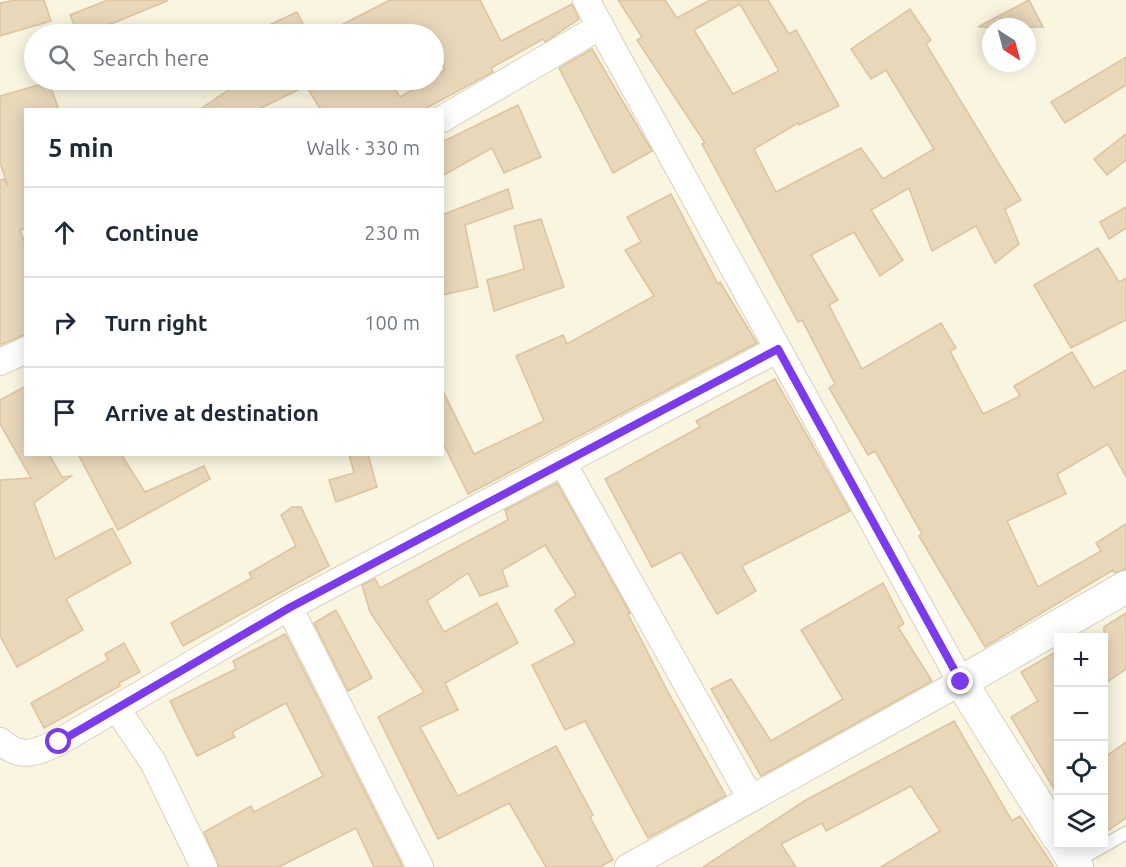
<!DOCTYPE html>
<html lang="en">
<head>
<meta charset="utf-8">
<style>
	:root { --surface:#fff; --page:#f6f6f7; --text:#1f2937; --muted:#747a83; --line:#e0e1e3 }
	body { margin:0; font-family:Ubuntu,sans-serif; background:var(--page); color:var(--text) }
	.controls { position:absolute; right:18px; bottom:18px; display:grid; overflow:hidden; border-radius:0px; box-shadow:0 3px 15px #0003 }
	.controls button { width:54px; height:54px; display:grid; place-items:center; padding:0; border:0; border-bottom:2px solid var(--line); background:var(--surface); color:var(--text); font:30px sans-serif }
	.compass { position:absolute; left:982px; top:18px; width:54px; height:54px; border-radius:50%; background:var(--surface); box-shadow:0 3px 15px #0003; rotate:144deg }
	.stop { position:absolute; width:18px; height:18px; margin:-14px; border:4px solid #7c3aed; border-radius:50%; background:#fff }
	.stop.end { background:#7c3aed; border-color:#fff; box-shadow:0 2px 6px #0008 }
	.list { margin:0; padding:0; list-style:none }
	h2 { display:flex; justify-content:space-between; align-items:center; height:78px; margin:0; padding:0 24px; font-size:26px }
	h2 small { font-size:20px; font-weight:400; color:var(--muted) }
	.list li { display:grid; grid-template-columns:39px 1fr auto; gap:18px; align-items:center; box-sizing:border-box; height:90px; padding:0 24px; border-top:2px solid var(--line) }
	.list b { display:block; font-size:22px; white-space:nowrap }
	.list em { font-size:20px; font-style:normal; color:var(--muted) }
	.icon { flex:none; width:33px; height:33px; fill:none; stroke:currentColor; stroke-width:2; stroke-linecap:round; stroke-linejoin:round }
	.map { position:relative; flex:none; width:1126px; height:867px; overflow:hidden }
	.search { position:absolute; background:var(--surface); box-shadow:0 3px 15px #0003; left:24px; top:24px; width:420px; height:66px; display:flex; align-items:center; gap:15px; box-sizing:border-box; padding:0 21px; border-radius:33px; color:var(--muted); font-size:22px }
	.panel { position:absolute; background:var(--surface); box-shadow:0 3px 15px #0003; left:24px; top:108px; width:420px; height:348px; border-radius:0px }
	.map>svg:first-child { display:block }
	.building { fill:#e9d7ba; stroke:#dcc39e; stroke-width:1.5; fill-rule:evenodd }
	.lines { fill:none; stroke-linecap:round; stroke-linejoin:round }
	.service-casing { stroke:#d9d1bc; stroke-width:15 }
	.minor-casing { stroke:#d9d1bc; stroke-width:28 }
	.tertiary-casing { stroke:#d9d1bc; stroke-width:34 }
	.service { stroke:#fff; stroke-width:12 }
	.minor { stroke:#fff; stroke-width:26 }
	.tertiary { stroke:#fff; stroke-width:32 }
	.route { stroke:#7c3aed; stroke-width:8 }
</style>
</head>
<body>
<div class="map">
<svg width="1126" height="867" viewBox="0 0 1126 867">
	<rect width="100%" height="100%" fill="#f9f5e1"/>
	<g class="building">
		<polygon points="16,0 44,0 51,21 0,36 0,3"/>
		<polygon points="108,0 167,0 167,1 106,26 107,28 93,34 78,34 70,15"/>
		<polygon points="390,0 480,0 501,41 572,4 579,19 545,42 543,39 491,68 493,72 423,110 321,110 306,86 257,110 199,110 243,80 389,80 400,97 429,80 434,80 434,76 445,70 434,48 434,34 324,34"/>
		<path d="M618,0H665L677,18L710,0H768L789,34L796,30L839,106L799,125L798,123L754,149L776,192L861,148L883,179L934,149L886,70L871,79L851,49L910,9L931,40L926,44L1021,200L1005,209L1019,244L995,263L976,226L932,251L909,188L871,210L903,260L880,276L854,232L811,255L838,300L829,305L862,369L941,323L956,348L950,351L983,414L1020,396L1014,386L1072,352L1094,388L1126,370V477L1108,444L1057,474L1066,494L1007,521L1038,587L1101,551L1096,543L1126,524V569L1115,573L1113,570L985,647L919,536L922,534L875,451L868,455L829,388L835,384L802,320L798,322L702,144L705,143L637,40L642,37ZM740,4L779,71L733,94L694,30Z"/>
		<polygon points="1029,0 1043,27 978,27"/>
		<polygon points="297,12 308,34 250,34"/>
		<polygon points="592,49 652,151 613,173 559,68"/>
		<polygon points="1126,57 1126,85 1065,123 1051,102"/>
		<polygon points="49,82 59,110 26,110 26,228 20,230 26,246 26,334 0,345 0,180 4,179 8,186 0,163 0,96"/>
		<polygon points="518,105 541,157 504,173 492,148 442,176 442,142"/>
		<polygon points="1126,134 1126,160 1107,175 1094,159"/>
		<polygon points="508,189 513,208 465,225 478,287 442,295 442,215"/>
		<polygon points="671,194 718,284 720,282 757,343 468,494 442,441 442,389 474,454 544,421 516,356 563,335 567,344 654,296 625,250 641,242 627,217"/>
		<polygon points="1126,207 1126,228 1109,239 1100,222"/>
		<polygon points="541,219 564,287 494,311 487,280 524,269 514,226"/>
		<polygon points="1098,248 1119,282 1126,278 1126,320 1071,348 1034,285"/>
		<polygon points="775,379 850,511 742,566 756,591 717,614 681,552 652,567 605,479 700,427 696,421"/>
		<polygon points="26,386 26,454 49,454 62,477 71,476 34,503 55,559 112,528 131,563 66,599 83,630 17,667 0,636 0,480 31,478 0,424 0,400"/>
		<polygon points="78,454 121,454 145,492 204,466 210,479 118,530"/>
		<polygon points="349,454 368,454 377,487 336,502 329,480 354,473"/>
		<polygon points="557,483 630,613 628,614 668,692 726,796 648,838 585,721 565,730 532,665 575,643 555,610 576,595 545,545 502,570 508,586 480,596 468,573 427,601 444,632 497,603 518,643 445,683 458,710 420,727 458,796 556,746 593,815 590,817 613,860 600,867 546,867 509,803 438,839 378,717 424,692 370,612 362,585 375,579 380,588 508,520 505,510"/>
		<polygon points="292,507 301,507 329,566 183,646 171,623 252,578 249,573 296,546 281,515"/>
		<polygon points="883,583 904,624 898,627 932,681 761,776 711,689 731,679 771,741 843,699 801,630"/>
		<polygon points="336,610 372,678 348,691 314,623"/>
		<polygon points="1126,613 1126,669 1104,684 1104,627"/>
		<polygon points="285,634 288,639 403,867 374,867 356,828 279,867 219,867 204,832 251,806 254,812 323,776 286,703 232,732 235,737 197,756 170,701 236,669 233,661"/>
		<polygon points="124,643 140,672 119,683 120,686 44,728 31,703 108,660 105,654"/>
		<polygon points="1059,650 1059,797 1011,717 1038,701 1021,672"/>
		<polygon points="954,721 1012,821 1020,816 1054,867 881,867 940,831 911,786 826,831 822,823 781,844 796,867 703,867 806,800"/>
		<polygon points="1126,742 1126,818 1104,833 1104,758"/>
	</g>
	<g class="lines">
		<g class="service-casing">
			<polyline id="service" points="1075,862 1126,833"/>
		</g>
		<g class="minor-casing">
			<g id="minor">
				<polyline points="586,0 961,682 628,867"/>
				<polyline points="442,119 601,26"/>
				<polyline points="0,362 26,350"/>
				<polyline points="563,463 751,799"/>
				<polyline points="117,709 153,762 204,867"/>
				<path d="M0,741C21,760 35,753 59,742L289,607"/>
				<polyline points="420,867 289,607 778,349"/>
			</g>
		</g>
		<g class="tertiary-casing">
			<g id="tertiary">
				<polyline points="1058,837 961,682 1126,587"/>
				<polyline points="1063,844 1077,867"/>
			</g>
		</g>
		<use href="#service" class="service"/>
		<use href="#minor" class="minor"/>
		<use href="#tertiary" class="tertiary"/>
	</g>
	<g class="lines">
		<polyline class="route" points="59,742 289,608 778,349 961,682"/>
	</g>
</svg>
<div class="controls">
<button>+</button>
<button>−</button>
<button><svg class="icon" aria-label="locate" viewBox="0 0 24 24"><circle cx="12" cy="12" r="6"/><path d="M12 2v4M12 18v4M2 12h4M18 12h4"/></svg></button>
<button><svg class="icon" aria-label="layers" viewBox="0 0 24 24"><path d="M12 4l9 5-9 5-9-5zM3 14l9 5 9-5"/></svg></button>
</div>
<svg class="compass" viewBox="-18 -18 36 36"><path d="M0-13l5 13h-10z" fill="#e53935"/><path d="M0 13l5-13h-10z" fill="#747a83"/></svg>
<div class="stop" style="left:59px;top:742px"></div>
<div class="stop end" style="left:961px;top:682px"></div>
<div class="search"><svg class="icon" aria-label="search" viewBox="0 0 24 24"><circle cx="10" cy="10" r="6"/><path d="M15 15l6 6"/></svg>Search here</div>
<section class="panel">
<h2>5 min<small>Walk · 330 m</small></h2>
<ul class="list">
<li><svg class="icon" aria-label="ahead" viewBox="0 0 24 24"><path d="M12 20V5M6 11l6-6 6 6"/></svg><div><b>Continue</b></div><em>230 m</em></li>
<li><svg class="icon" aria-label="right" viewBox="0 0 24 24"><path d="M7 20v-9h11M14 6l5 5-5 5"/></svg><div><b>Turn right</b></div><em>100 m</em></li>
<li><svg class="icon" aria-label="arrive" viewBox="0 0 24 24"><path d="M6 21V4h12l-3 4 3 4H6"/></svg><div><b>Arrive at destination</b></div></li>
</ul>
</section>
</div>
</body>
</html>
